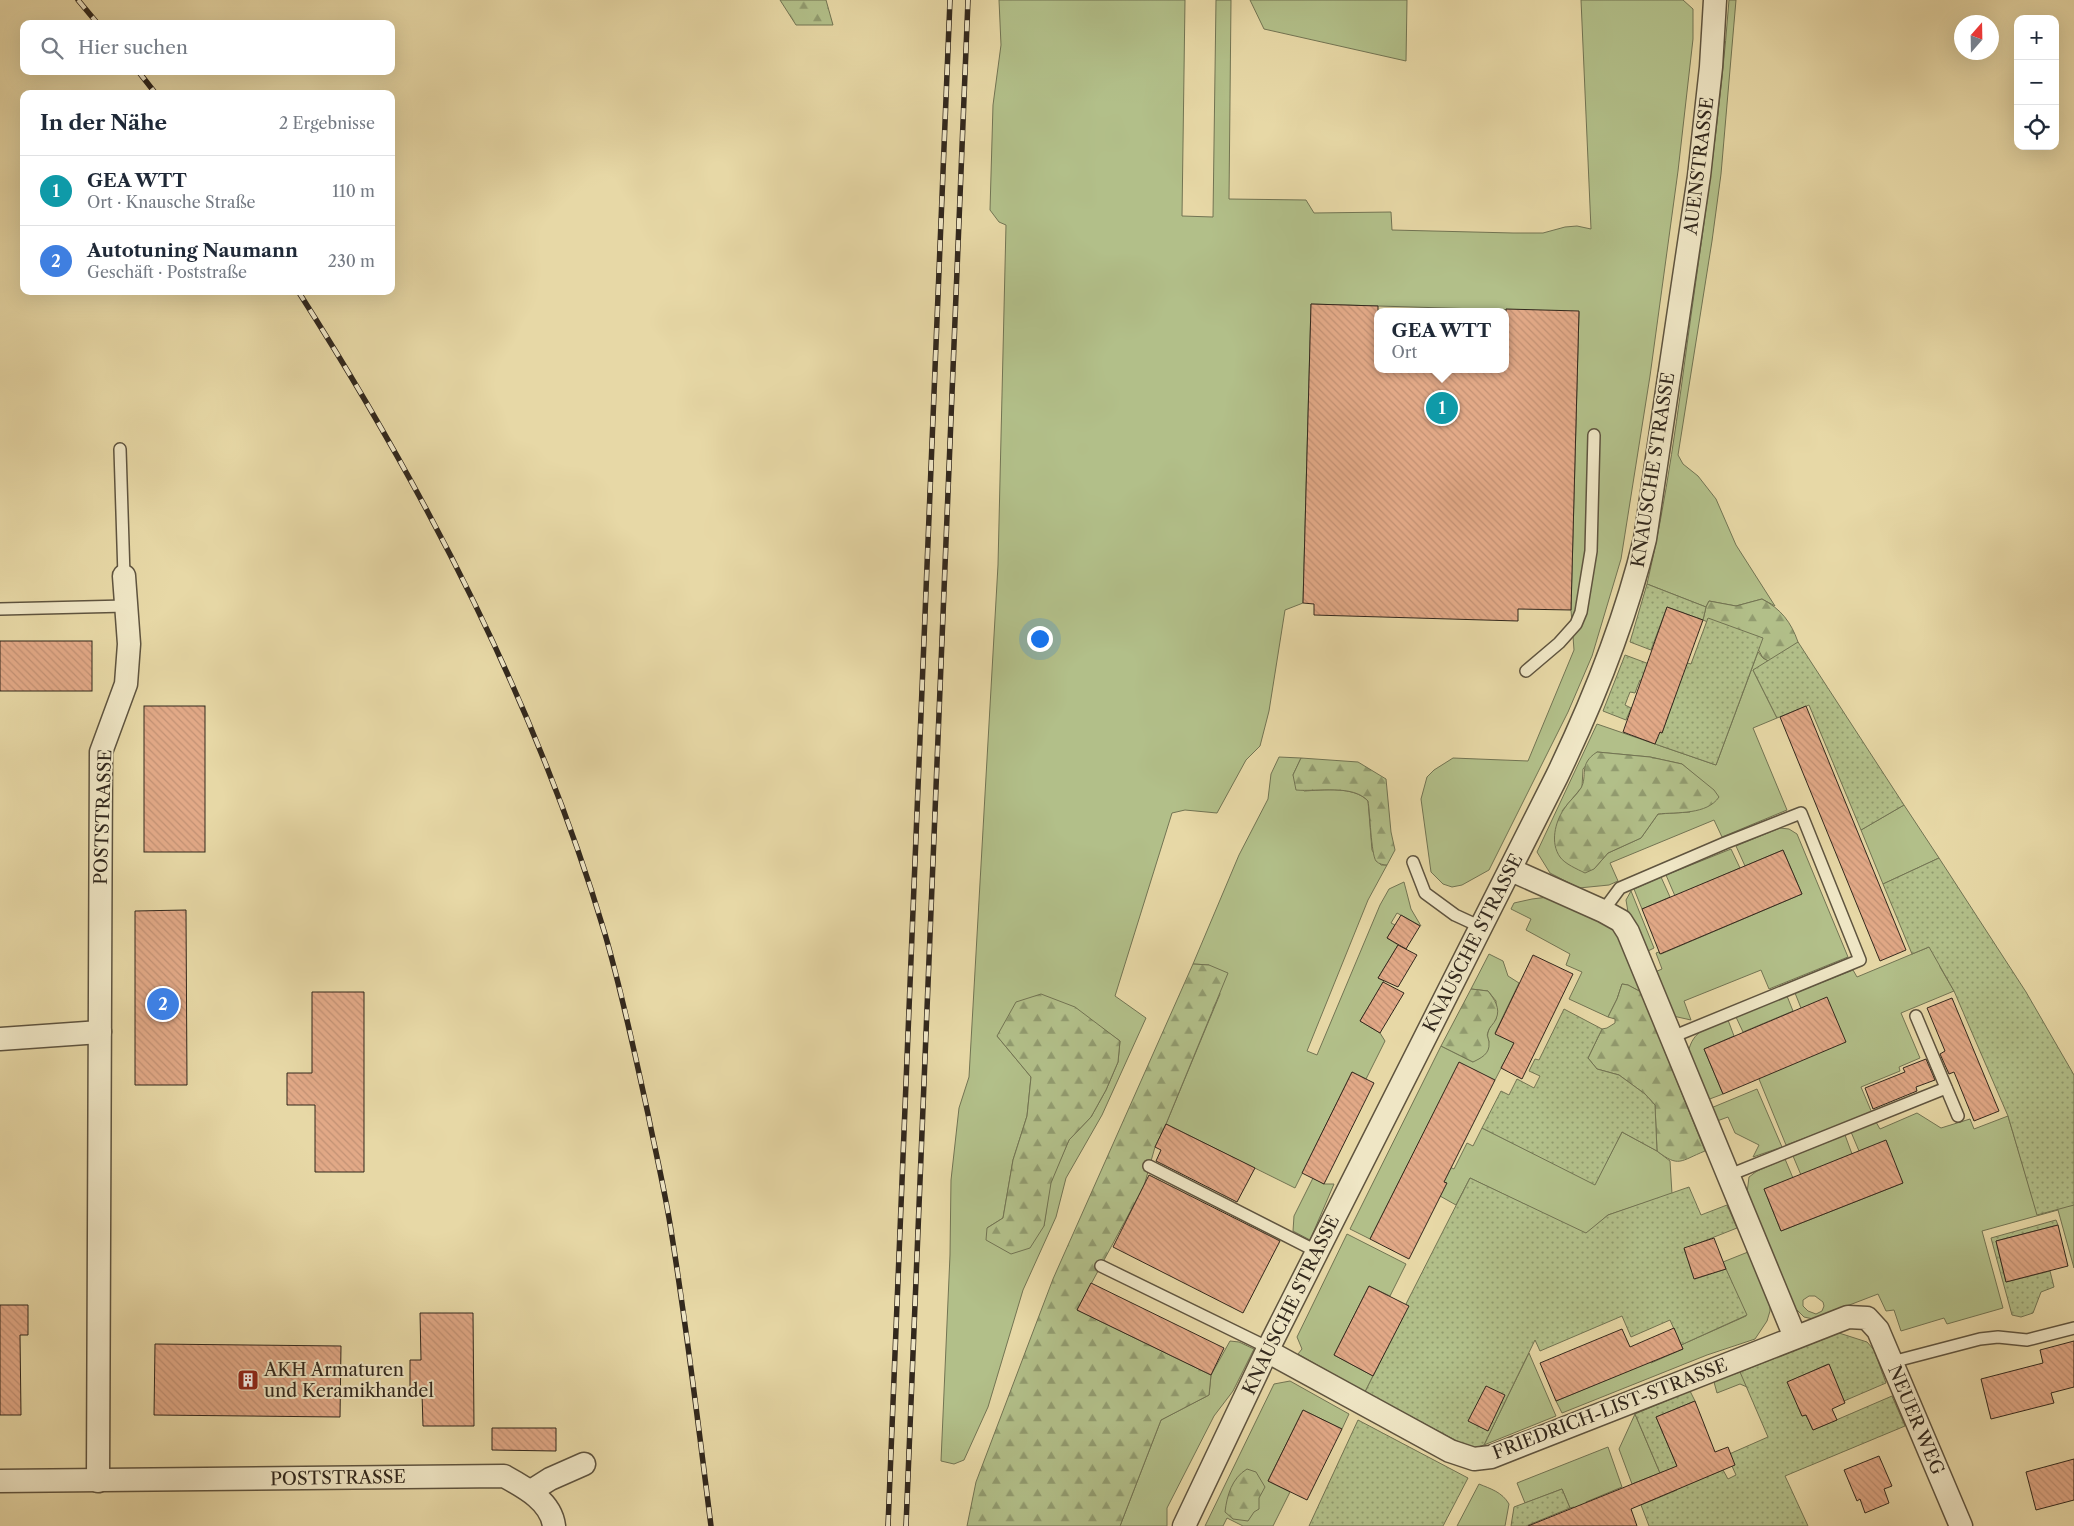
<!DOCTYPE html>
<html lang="de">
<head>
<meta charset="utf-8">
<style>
	:root { --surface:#fff; --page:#f2f2f3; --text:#1f2937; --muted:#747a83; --line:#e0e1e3; --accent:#db2777 }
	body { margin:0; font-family:"Libre Caslon Text",serif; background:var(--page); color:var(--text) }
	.controls { position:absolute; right:15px; top:15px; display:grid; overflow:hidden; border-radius:10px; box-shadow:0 5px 20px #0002 }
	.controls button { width:45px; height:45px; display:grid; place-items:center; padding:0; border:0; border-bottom:1px solid var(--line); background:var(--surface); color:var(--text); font:25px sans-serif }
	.compass { position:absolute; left:1954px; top:15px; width:45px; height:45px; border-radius:50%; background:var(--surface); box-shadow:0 5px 20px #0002; rotate:20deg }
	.you { position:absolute; left:1039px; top:638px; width:18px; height:18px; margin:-12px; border:4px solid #fff; border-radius:50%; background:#1a73e8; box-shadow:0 0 0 8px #1a73e833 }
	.badge { display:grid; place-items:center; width:32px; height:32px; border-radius:50%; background:var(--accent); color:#fff; font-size:16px; font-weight:700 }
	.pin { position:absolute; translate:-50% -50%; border:2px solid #fff; box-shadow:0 1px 5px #0006 }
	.popup { position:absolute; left:1374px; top:308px; width:135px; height:65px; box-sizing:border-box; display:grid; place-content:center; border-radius:10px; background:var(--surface); filter:drop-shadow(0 1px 4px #0005); font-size:16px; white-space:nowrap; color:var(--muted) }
	.popup b { font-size:19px; color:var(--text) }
	.popup::after { content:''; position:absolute; left:50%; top:100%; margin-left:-10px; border:10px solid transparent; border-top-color:var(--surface) }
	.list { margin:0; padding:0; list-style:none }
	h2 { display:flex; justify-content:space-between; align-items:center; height:65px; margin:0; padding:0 20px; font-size:21px }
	h2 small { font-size:16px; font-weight:400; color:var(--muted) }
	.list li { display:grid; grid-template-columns:32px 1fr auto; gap:15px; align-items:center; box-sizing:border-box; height:70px; padding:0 20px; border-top:1px solid var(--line) }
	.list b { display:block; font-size:19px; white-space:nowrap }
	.list p { margin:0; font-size:16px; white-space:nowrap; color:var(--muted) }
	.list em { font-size:16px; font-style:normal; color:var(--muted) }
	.icon { flex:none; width:28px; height:28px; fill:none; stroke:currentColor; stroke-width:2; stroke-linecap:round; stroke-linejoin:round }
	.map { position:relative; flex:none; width:2074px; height:1526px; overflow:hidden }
	.search { position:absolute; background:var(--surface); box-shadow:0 5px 20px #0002; left:20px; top:20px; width:375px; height:55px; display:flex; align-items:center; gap:12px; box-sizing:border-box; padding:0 18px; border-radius:10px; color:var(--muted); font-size:19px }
	.panel { position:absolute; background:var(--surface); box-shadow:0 5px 20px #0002; left:20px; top:90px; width:375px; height:205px; border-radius:10px }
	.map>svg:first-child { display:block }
	.grass { fill:#b2bf89; stroke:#727453; fill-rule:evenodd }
	.forest { fill:url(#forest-firs); stroke:#727453 }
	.garden { fill:url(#garden-dots); stroke:#727453 }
	.building { fill:url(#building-back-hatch); stroke:#32281d }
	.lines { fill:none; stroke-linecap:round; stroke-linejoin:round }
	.lane-casing { stroke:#5f543f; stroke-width:14 }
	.street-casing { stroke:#5f543f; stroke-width:25 }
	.lane { stroke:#efe6c5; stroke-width:11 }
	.street { stroke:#efe6c5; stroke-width:22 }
	.rail-casing { stroke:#32281d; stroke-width:5.5 }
	.rail { stroke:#efe6c5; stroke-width:4; stroke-dasharray:11; stroke-linecap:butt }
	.labels { text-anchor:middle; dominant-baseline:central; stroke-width:4; stroke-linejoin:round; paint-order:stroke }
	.street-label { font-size:18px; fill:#32281d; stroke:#efe6c5 }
	.poi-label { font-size:18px; fill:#32281d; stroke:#efe6c5; text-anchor:start }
</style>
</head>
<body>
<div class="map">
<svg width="2074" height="1526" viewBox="0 0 2074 1526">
	<defs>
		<pattern id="forest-firs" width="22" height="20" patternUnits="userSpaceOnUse" patternTransform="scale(1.25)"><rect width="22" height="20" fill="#b2bf89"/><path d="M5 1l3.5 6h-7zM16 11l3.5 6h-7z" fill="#919b6f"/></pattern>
		<pattern id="garden-dots" width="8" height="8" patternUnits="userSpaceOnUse" patternTransform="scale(1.25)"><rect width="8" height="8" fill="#b2bf89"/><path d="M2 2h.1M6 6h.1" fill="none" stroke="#919b6f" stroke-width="1.8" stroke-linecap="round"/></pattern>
		<pattern id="building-back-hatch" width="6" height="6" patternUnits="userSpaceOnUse" patternTransform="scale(1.25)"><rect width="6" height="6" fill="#e2a987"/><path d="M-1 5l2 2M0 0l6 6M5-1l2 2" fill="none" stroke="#c29174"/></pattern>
	</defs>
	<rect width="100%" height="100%" fill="#e7d8a6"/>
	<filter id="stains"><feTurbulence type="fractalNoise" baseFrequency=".004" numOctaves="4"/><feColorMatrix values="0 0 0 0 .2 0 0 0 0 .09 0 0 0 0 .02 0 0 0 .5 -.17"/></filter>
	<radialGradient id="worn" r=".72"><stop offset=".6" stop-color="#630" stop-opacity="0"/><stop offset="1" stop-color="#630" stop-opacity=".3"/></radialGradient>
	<g class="grass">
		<path d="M999,0H1185L1182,216L1213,217L1216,0H1231L1229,199L1306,200L1314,213L1391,212L1392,230L1513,233H1543L1565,227L1577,226L1591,229L1581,0H1683L1693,9V39L1678,171L1650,376L1621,559L1592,656L1568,712L1489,870L1462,885L1452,887L1443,884L1431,872L1421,799L1427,777L1434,770L1453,758L1528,761L1574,650L1571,610L1579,312L1311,304L1303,603L1285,610L1269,711L1260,746L1246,760L1217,813L1185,810L1172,813L1115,996L1146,1018L1102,1115L1066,1178L1056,1217L1023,1290L988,1407L964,1460L954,1464L941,1461L950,1255L951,1180L959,1108L969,1077L998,565L1006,225L999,222L990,210L993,105L1001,45ZM1102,1028L1120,1041L1118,1062L1106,1090L1091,1117L1069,1140L1050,1183L1044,1226L987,1228L1003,1218L1013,1160L1027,1116L1031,1077L997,1036Z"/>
		<polygon points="1250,0 1407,0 1406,61 1264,29"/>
		<path d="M1729,0H1736L1721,174L1712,241L1678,455L1683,464L1698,476L1716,499L1736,545L1775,606L1762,599L1736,606L1709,601L1706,607L1647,584C1667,499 1678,411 1690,323C1705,216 1721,108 1729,0Z"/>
		<path d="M1758,652L1763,658L1771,662L1753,670L1777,718L1753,728L1787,810L1722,837L1714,820L1610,863L1618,881L1609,885L1579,888L1550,873L1537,852L1597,724L1716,765ZM1597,752L1650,757L1682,764L1697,777L1690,812L1658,814L1641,838L1608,853L1594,869L1562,811L1582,787L1583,769Z"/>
		<path d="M1279,757L1301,758L1293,775L1304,791C1323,790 1354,786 1368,801L1372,850L1381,865H1387L1368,900L1307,1051L1317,1055L1380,905L1389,889L1404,882L1411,909L1421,926L1397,913L1391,923L1395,925L1387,938L1398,945L1378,978L1384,981L1360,1021L1380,1033L1385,1041L1366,1079L1352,1072L1295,1188L1166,1124L1220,994L1209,965L1193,964L1239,855L1268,799L1271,774Z"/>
		<polygon points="1904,805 1939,858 1883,884 1861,830"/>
		<polygon points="1780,828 1789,829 1797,834 1848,957 1769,989 1761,970 1684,1001 1691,1020 1673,1016 1655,972 1662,969 1656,953 1659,952 1661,954 1802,894 1783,850 1745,866 1736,846"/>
		<polygon points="1731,849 1740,868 1675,896 1666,875"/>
		<polygon points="1661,877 1670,897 1642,909 1634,889"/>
		<polygon points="1631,891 1654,948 1646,952 1628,912 1626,900"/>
		<polygon points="1548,897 1612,925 1621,941 1641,992 1628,985 1622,984 1617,999 1608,1017 1569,999 1582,972 1566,965 1570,954 1526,930 1531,919 1511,909 1514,903 1532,899"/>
		<polygon points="1945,934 1940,967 1954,991 1901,1013 1920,1058 1899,1067 1900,1071 1861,1087 1872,1113 1786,1145 1759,1079 1801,1008 1795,993 1853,970 1857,977 1929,947"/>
		<path d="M1489,954L1503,961L1508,976L1519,983L1495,1033L1514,1043L1495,1080L1408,1164L1370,1239L1350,1229L1441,1046L1473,1062L1489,1042C1485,1032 1490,1027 1496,1019V1001L1488,991L1471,989Z"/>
		<polygon points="1787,996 1793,1011 1743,1032 1736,1017"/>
		<path d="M1728,1020L1734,1036L1704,1049L1723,1094L1707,1100L1688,1053C1693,1029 1708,1028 1728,1020Z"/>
		<polygon points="1757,1089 1782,1147 1753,1157 1759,1145 1735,1133 1728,1117 1717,1121 1711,1108"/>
		<path d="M1917,1113L1941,1128L1970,1119L1974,1129L2008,1116L2035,1206L2074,1194V1268L2058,1210L1982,1231L2003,1308L1947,1324L1944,1318L1901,1331L1894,1310L1886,1311L1878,1294L1813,1319L1804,1317L1793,1306L1747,1193L1749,1177L1757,1171L1785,1159L1793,1178L1764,1189L1781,1231L1903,1183L1859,1151L1851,1132L1876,1122L1880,1129ZM1809,1296H1815L1823,1302L1824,1306L1822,1311L1816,1314L1808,1311L1803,1306V1300Z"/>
		<polygon points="1482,1128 1595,1184 1622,1132 1657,1151 1670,1161 1672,1194 1608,1215 1586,1234 1470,1178 1456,1205 1440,1196 1432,1176 1439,1162 1454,1169 1467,1143 1473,1146"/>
		<polygon points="1845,1135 1852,1154 1801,1175 1793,1156"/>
		<polygon points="1313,1178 1324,1184 1334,1184 1310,1240 1293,1231 1294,1216"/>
		<polygon points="1347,1234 1406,1264 1390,1296 1369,1286 1334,1355 1373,1376 1365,1392 1298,1354 1302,1349 1297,1337"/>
		<polygon points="1748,1252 1770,1301 1770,1311 1767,1321 1755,1339 1707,1355 1562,1413 1556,1401 1637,1367 1648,1357 1651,1363 1683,1349 1681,1345 1746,1316 1723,1262"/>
		<polygon points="1230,1341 1239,1342 1254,1349 1233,1391 1214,1416 1167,1508 1167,1526 1120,1526 1161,1420 1209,1395 1211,1375"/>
		<polygon points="1529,1353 1556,1416 1484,1445"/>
		<polygon points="1749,1369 1747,1387 1740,1384 1717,1393 1714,1382 1717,1380"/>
		<polygon points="1290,1381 1349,1414 1342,1429 1303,1410 1268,1481 1290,1492 1273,1526 1243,1526 1227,1518 1223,1526 1205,1526 1274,1384"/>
		<polygon points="1635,1414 1660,1473 1632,1484 1619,1449"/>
		<polygon points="1608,1447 1622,1487 1586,1502 1595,1526 1582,1526 1574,1507 1570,1508 1562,1489 1525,1503 1517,1483"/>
		<path d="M1479,1484C1491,1489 1502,1492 1509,1504L1505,1526H1457Z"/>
	</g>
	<g class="forest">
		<polygon points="780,0 826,0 833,25 796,25"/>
		<path d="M1762,599C1781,609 1791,622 1798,642L1797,646L1776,665L1763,658L1754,642L1703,620L1706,607L1709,601L1736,606Z"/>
		<path d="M1597,752L1650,757L1682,764L1714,790L1719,797C1707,815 1677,812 1658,814L1641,838L1608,853L1594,869L1585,873C1577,869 1565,864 1560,857C1550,843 1555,822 1564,809C1568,802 1576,796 1581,788C1588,776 1578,764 1597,752Z"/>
		<path d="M1301,758L1358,762L1386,779L1391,832L1395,850L1387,865C1383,865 1379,864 1376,861C1371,854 1370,812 1368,801C1353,784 1317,792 1296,790L1293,775Z"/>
		<polygon points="1193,964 1209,965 1228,973 1166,1124 1155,1147 1144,1186 1077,1310 1211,1375 1209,1395 1161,1420 1120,1526 967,1526 976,1482 1053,1279"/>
		<path d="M1622,984L1628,985L1641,992L1705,1151C1680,1161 1679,1168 1657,1151L1655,1105L1645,1094L1619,1075L1597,1069L1588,1058L1602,1029L1607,1028L1615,1023V1019L1608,1017L1617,999Z"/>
		<path d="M1471,989L1488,991C1494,999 1501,1008 1496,1019C1494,1024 1489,1027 1488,1032C1486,1037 1489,1038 1489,1043C1490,1054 1481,1058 1473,1062L1441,1046Z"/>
		<polygon points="1041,994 1075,1007 1120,1041 1118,1062 1106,1090 1091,1117 1069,1140 1051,1183 1044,1226 1030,1248 1011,1254 986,1240 987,1228 1003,1218 1013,1160 1027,1116 1031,1077 997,1036 1016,1002"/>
		<path d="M1247,1469L1256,1472L1265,1487L1259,1498V1509L1254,1512L1248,1521L1233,1519L1225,1512C1227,1495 1232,1478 1247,1469Z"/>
	</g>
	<g class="garden">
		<polygon points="1647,584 1706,607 1703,620 1667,607 1651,650 1630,642"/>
		<polygon points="1708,618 1763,638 1716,765 1655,744 1659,732 1662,733 1676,693 1640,680 1635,693 1630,692 1625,705 1631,708 1626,720 1603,711 1625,655 1676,674 1680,661 1691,664"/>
		<polygon points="1798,642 1904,805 1861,830 1809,705 1777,718 1753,670"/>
		<polygon points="1939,858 2026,992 2074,1075 2074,1205 2037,1215 2008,1116 1954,991 1929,947 1912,954 1883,884"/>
		<polygon points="1564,1009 1602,1029 1588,1058 1597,1069 1619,1075 1645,1094 1655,1105 1657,1151 1622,1132 1595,1185 1482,1128 1501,1091 1509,1095 1517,1079 1534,1088 1540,1076 1529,1071 1535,1059 1539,1060"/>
		<polygon points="1470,1178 1586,1233 1608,1215 1689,1187 1701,1215 1727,1205 1737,1228 1684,1249 1695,1279 1726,1269 1747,1315 1681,1345 1670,1320 1631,1337 1622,1316 1540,1351 1535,1340 1484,1445 1472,1449 1365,1392 1408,1306 1406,1304"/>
		<polygon points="2056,1220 2058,1225 1996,1241 2006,1282 2050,1271 2054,1287 2041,1292 2033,1313 2021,1317 2012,1315 1991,1238"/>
		<polygon points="1839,1333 1867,1342 1874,1350 1886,1383 1844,1401 1828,1364 1788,1382 1802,1416 1806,1415 1813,1430 1892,1396 1905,1426 1785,1476 1808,1526 1649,1526 1641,1505 1677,1490 1669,1470 1660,1473 1635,1414 1690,1391 1695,1401 1656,1417 1685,1485 1723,1470 1728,1479 1736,1475 1727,1455 1768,1437 1740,1372"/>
		<polygon points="1358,1420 1468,1478 1443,1526 1309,1526"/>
		<polygon points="1562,1489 1570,1508 1526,1526 1511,1526 1514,1507"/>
	</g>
	<g class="building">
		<polygon points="1311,304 1378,306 1378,369 1506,369 1506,309 1579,311 1571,610 1518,609 1518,621 1314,615 1314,604 1303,603"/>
		<polygon points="1667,607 1703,620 1662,733 1660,732 1655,744 1623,732"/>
		<rect x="0" y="641" width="92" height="50"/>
		<rect x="144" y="706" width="61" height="146"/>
		<polygon points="1806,706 1906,950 1880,961 1780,717"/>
		<polygon points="1783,850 1802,894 1660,954 1642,909"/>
		<polygon points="186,910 187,1085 135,1085 135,911"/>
		<polygon points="1401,915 1420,926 1406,949 1387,938"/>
		<polygon points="1398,945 1417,955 1398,987 1378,978"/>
		<polygon points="1533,955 1573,974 1522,1079 1501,1068 1514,1043 1495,1034"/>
		<polygon points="1383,982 1404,993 1380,1033 1360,1021"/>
		<polygon points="312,992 364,992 364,1172 315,1172 315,1105 287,1105 287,1073 312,1073"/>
		<polygon points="1827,997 1846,1042 1723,1094 1704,1049"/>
		<polygon points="1952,998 1999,1111 1974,1121 1954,1072 1949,1074 1940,1054 1945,1051 1927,1008"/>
		<polygon points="1926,1059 1935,1080 1916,1087 1917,1091 1873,1109 1865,1088 1905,1072 1903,1068"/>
		<polygon points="1459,1062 1495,1080 1444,1182 1447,1183 1409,1259 1370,1239"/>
		<polygon points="1352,1072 1374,1083 1324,1184 1302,1173"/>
		<polygon points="1166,1124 1255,1168 1237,1202 1156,1161 1161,1150 1155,1147"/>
		<polygon points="1886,1140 1903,1183 1781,1231 1764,1189"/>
		<polygon points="1149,1175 1280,1241 1243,1313 1113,1247"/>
		<polygon points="2058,1225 2068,1266 2006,1282 1996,1241"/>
		<polygon points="1714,1238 1726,1269 1694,1279 1684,1248"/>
		<polygon points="1091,1283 1224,1348 1211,1375 1077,1310"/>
		<polygon points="1369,1286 1409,1306 1373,1376 1334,1355"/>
		<polygon points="0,1305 28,1305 28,1335 20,1335 21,1415 0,1415"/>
		<polygon points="420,1313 473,1313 474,1426 423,1426 422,1393 410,1393 410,1360 421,1360"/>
		<polygon points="1674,1328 1683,1349 1556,1401 1540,1363 1622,1329 1630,1347"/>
		<polygon points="2074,1341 2074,1387 2051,1393 2054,1403 1991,1419 1981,1379 2043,1363 2040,1350"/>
		<polygon points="155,1344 341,1346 340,1417 154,1415"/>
		<polygon points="1829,1364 1845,1403 1832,1409 1837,1420 1813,1430 1806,1415 1802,1416 1787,1382"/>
		<polygon points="1486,1386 1505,1395 1488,1431 1468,1421"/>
		<polygon points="1695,1401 1715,1452 1728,1447 1735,1465 1631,1509 1637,1526 1528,1526 1677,1466 1656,1417"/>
		<polygon points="1303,1410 1342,1429 1307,1500 1268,1481"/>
		<polygon points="492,1428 556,1428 556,1451 492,1450"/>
		<polygon points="1879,1456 1892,1486 1884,1489 1889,1503 1865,1513 1860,1499 1857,1501 1844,1470"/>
		<polygon points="2074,1459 2074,1500 2036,1510 2026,1472"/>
	</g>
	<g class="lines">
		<g class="lane-casing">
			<g id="lane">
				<polyline points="120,449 124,576"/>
				<polyline points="0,609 126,606"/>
				<polyline points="1526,671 1559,643 1576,624 1581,612 1591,551 1594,435"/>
				<polyline points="1413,862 1425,893 1455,915 1481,927"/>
				<polyline points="1603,911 1620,888 1725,843 1801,813 1860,960 1672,1037"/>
				<polyline points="1916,1016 1958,1116"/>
				<polyline points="1149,1166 1318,1252"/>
				<polyline points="1727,1176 1946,1088"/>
				<polyline points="1101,1266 1269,1348"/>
				<polyline points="1892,1362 1980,1339 1998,1337 2027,1340 2074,1328"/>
			</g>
		</g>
		<g class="street-casing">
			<g id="street">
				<polyline points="1511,870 1603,911 1621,921 1628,932 1795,1337"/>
				<polyline points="0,1039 100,1032"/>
				<polyline points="1267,1351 1450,1451 1474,1459 1491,1457 1848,1317 1867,1318 1878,1330 1961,1526"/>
				<path d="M0,1481L504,1476C524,1487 551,1501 554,1526"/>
				<polyline points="98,1481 101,752 126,684 129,644 124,576"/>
				<polyline points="531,1491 550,1479 584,1464"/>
				<path d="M1184,1526L1267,1351L1557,776C1594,699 1625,622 1645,539L1699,176L1711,67L1715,0"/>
			</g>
		</g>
		<use href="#lane" class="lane"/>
		<use href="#street" class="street"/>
		<g class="rail-casing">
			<g id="rail">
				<polyline points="78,0 98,24"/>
				<polyline points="138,71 156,94"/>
				<path d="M298,291C426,492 537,706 605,934C622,993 635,1054 648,1114C655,1149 663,1183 669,1218C686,1320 698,1423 711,1526"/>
				<polyline points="888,1526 950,0"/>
				<polyline points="906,1526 968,0"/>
			</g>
		</g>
		<use href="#rail" class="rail"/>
	</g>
	<defs>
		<g id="building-square" transform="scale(1.125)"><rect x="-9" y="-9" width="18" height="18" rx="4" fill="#8f2418" stroke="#efe6c5"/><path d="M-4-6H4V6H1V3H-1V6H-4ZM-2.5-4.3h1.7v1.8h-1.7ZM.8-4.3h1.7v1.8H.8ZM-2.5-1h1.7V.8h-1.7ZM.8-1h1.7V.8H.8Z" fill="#fff"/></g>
	</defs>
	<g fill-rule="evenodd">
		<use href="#building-square" x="248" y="1380"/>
	</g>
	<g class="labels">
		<g class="street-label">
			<text transform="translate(1699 166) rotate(-83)">AUENSTRASSE</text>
			<text transform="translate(1653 470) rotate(-81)">KNAUSCHE STRASSE</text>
			<text transform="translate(103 817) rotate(-88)">POSTSTRASSE</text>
			<text transform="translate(1473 943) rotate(-63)">KNAUSCHE STRASSE</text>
			<text transform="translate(1291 1305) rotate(-64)">KNAUSCHE STRASSE</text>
			<text transform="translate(1610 1409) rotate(-21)">FRIEDRICH-LIST-STRASSE</text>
			<text transform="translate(1916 1420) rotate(67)">NEUER WEG</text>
			<text transform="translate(338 1478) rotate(-1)">POSTSTRASSE</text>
		</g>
		<g class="poi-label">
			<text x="264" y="1370">AKH Armaturen<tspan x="264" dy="21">und Keramikhandel</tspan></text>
		</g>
	</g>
	<rect width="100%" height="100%" filter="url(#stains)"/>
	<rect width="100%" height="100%" fill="url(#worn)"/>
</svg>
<div class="controls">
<button>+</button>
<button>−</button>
<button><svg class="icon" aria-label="locate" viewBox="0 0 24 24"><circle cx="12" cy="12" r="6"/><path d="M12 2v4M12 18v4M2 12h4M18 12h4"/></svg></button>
</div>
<svg class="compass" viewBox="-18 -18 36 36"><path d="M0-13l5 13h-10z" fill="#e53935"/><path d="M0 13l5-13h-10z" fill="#747a83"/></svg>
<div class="you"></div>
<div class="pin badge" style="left:1442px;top:408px;background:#0f9aa8">1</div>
<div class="popup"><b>GEA WTT</b>Ort</div>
<div class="pin badge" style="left:163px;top:1004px;background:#3f7fe0">2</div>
<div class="search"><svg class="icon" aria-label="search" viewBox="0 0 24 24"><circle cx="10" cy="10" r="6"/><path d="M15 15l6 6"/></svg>Hier suchen</div>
<section class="panel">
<h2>In der Nähe<small>2 Ergebnisse</small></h2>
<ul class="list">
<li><span class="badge" style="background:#0f9aa8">1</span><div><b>GEA WTT</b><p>Ort · Knausche Straße</p></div><em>110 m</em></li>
<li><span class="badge" style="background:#3f7fe0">2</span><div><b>Autotuning Naumann</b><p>Geschäft · Poststraße</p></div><em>230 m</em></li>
</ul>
</section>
</div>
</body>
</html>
